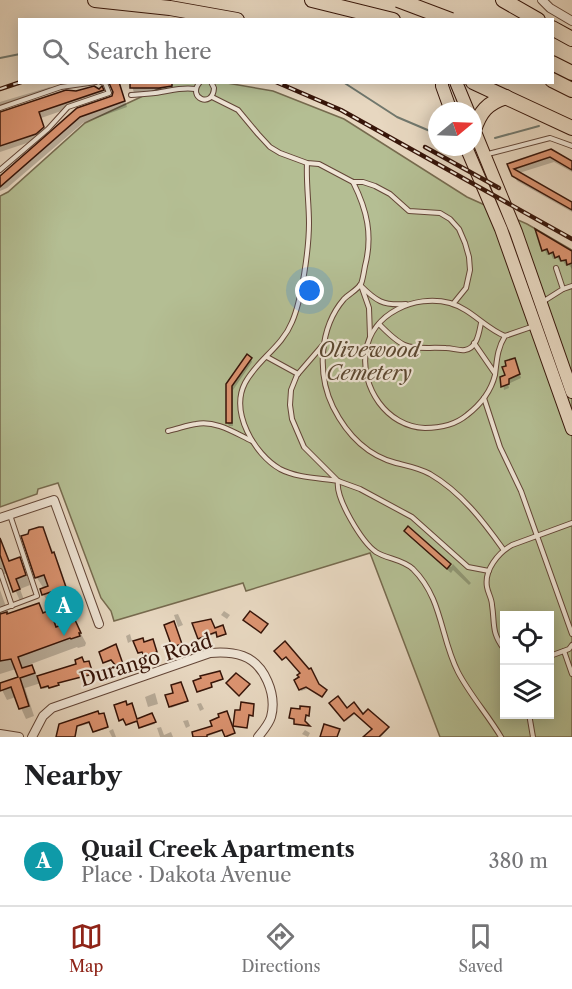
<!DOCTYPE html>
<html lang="en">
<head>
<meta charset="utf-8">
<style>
	:root { --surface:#fff; --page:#f6f6f6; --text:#202124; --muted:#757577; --line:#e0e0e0; --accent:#8f2418 }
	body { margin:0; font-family:"Libre Caslon Text",serif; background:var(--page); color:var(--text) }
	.controls { position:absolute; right:18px; bottom:18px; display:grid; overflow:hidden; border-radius:0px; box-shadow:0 3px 15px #0003 }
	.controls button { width:54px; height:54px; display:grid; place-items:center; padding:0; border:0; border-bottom:2px solid var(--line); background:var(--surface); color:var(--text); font:30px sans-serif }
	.compass { position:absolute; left:428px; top:102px; width:54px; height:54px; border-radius:50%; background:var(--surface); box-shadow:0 3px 15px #0003; rotate:71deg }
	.you { position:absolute; left:310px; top:291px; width:21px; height:21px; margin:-15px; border:4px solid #fff; border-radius:50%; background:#1a73e8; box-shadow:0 0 0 9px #1a73e833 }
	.badge { display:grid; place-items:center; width:39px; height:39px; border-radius:50%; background:var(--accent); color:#fff; font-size:20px; font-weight:700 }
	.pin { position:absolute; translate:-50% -50px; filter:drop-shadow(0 2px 3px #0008) }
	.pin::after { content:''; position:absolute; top:32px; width:21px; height:18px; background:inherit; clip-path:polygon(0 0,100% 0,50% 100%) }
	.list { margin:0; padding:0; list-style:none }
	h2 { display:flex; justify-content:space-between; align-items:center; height:78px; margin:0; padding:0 24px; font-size:26px }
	h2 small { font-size:20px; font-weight:400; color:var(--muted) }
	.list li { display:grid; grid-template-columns:39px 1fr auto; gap:18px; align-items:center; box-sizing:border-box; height:90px; padding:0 24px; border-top:2px solid var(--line) }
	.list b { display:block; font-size:22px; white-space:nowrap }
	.list p { margin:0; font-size:20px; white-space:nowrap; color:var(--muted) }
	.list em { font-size:20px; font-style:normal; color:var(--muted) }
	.icon { flex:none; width:33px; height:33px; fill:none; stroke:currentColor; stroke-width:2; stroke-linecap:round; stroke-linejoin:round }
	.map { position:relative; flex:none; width:572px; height:737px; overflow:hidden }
	.search { position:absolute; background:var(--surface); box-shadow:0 3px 15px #0003; left:18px; right:18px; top:18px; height:66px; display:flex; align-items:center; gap:15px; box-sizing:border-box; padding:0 21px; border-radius:0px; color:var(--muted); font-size:22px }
	.sheet { height:168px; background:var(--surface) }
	nav { display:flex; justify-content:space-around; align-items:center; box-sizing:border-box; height:84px; border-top:2px solid var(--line); background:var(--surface); font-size:16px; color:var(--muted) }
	nav a { display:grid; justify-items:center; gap:3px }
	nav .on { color:var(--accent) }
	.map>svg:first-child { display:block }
	.green { fill:#b4be93; stroke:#766a4e; stroke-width:1.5; fill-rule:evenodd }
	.shadow { fill:#0003 }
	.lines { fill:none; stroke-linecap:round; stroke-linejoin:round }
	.stream { stroke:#71786e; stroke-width:2 }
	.building { fill:#db9370; stroke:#371509; stroke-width:1.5 }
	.service-casing { stroke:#634637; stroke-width:6 }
	.minor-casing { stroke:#634637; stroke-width:10 }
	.primary-casing { stroke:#371509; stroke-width:14 }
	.motorway-casing { stroke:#371509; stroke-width:16 }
	.service { stroke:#efe5d6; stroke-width:4 }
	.minor { stroke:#efe5d6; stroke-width:8 }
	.primary { stroke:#e7d7c0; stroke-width:12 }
	.motorway { stroke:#e7d7c0; stroke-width:14 }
	.rail-casing { stroke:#371509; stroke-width:4.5 }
	.rail { stroke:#efe5d6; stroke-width:2; stroke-dasharray:7; stroke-linecap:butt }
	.motorway-bridge-casing { stroke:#371509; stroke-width:16; stroke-linecap:butt }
	.motorway-bridge { stroke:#e7d7c0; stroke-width:14 }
	.labels { text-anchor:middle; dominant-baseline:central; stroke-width:4.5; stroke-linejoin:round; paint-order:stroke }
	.park-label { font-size:20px; font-style:italic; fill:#5c4832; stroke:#efe5d6 }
	.street-label { font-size:20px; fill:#371509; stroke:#efe5d6 }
</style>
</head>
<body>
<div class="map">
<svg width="572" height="737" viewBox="0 0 572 737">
	<rect width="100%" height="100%" fill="#e7d7c0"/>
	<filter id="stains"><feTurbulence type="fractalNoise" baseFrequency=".00333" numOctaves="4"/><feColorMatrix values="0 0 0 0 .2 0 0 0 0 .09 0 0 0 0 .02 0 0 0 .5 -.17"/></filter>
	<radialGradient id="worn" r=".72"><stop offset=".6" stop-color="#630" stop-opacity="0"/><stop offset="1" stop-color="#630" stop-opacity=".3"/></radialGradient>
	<path class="green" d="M171,83H227L273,91L344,119L467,197L527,224L572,250V737H440L370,553L246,591L243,583L114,621L111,611L101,598L58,483L38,489L37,494L0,507V196L8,192L85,123ZM504,616H550V714H504Z"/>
	<g class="shadow">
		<polygon points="111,82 119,82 127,107 83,123 7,188 0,191 0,177 78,109 113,97 115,92"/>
		<polygon points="131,82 166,82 166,92 134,93"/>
		<polygon points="50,87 53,91 1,109 0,113 0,102"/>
		<polygon points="102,89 105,96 41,118 46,133 39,139 0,152 0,114"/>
		<polygon points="550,150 572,163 572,172 554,162 519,173 572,203 572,212 517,181 509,165"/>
		<polygon points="538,233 572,252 572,269 569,265 566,266 563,261 560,262 557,257 553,259 551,254 547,255"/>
		<polygon points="251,359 252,362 233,390 233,426 229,426 227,422 227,384"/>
		<polygon points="516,363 521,378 508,384 509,388 504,390 502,378 507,376"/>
		<polygon points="42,528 59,564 74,607 62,612 56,602 49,604 43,594 44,589 37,578 23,537"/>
		<polygon points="406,531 451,567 453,564 471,583 469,585 453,570 451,573 409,536"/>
		<polygon points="4,550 10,562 19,559 25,569 30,585 20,589 24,600 20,601 8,573 0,576 0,552"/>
		<polygon points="0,590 9,615 39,605 44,614 50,612 58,628 80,632 86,643 85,646 78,648 77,647 23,667 24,669 31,667 38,677 88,663 92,675 82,678 81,676 57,684 58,686 51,688 50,687 43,689 41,683 25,688 34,716 26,719 16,697 7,700 0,686 0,685 19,678 16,669 0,674"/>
		<polygon points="224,611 230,615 227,619 221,615"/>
		<polygon points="178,614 183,625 178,627 174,615"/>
		<polygon points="211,621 218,633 200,639 194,624"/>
		<polygon points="130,634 132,641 128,643 126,636"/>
		<polygon points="285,644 318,686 326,691 323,697 310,688 301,691 296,680 302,674 287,657 283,660 276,652"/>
		<polygon points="220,672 222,680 210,684 211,688 199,692 195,682"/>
		<polygon points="180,684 187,702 171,708 167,696 175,693"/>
		<polygon points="155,693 158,704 148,707 145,697"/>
		<polygon points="338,698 347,710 354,705 363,716 368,711 388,729 381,737 365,737 374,729 356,713 346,721 330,704"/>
		<polygon points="201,703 204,709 200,711 197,704"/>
		<polygon points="115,706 137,720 152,715 155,724 141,728 139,721 127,725 125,719 121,721"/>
		<polygon points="226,713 234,734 227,737 224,730 206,737 195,737 194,733 214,727"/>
		<polygon points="103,715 108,728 95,732 91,723 77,727 75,737 58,736 60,725"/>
		<polygon points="188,720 190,726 186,728 183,721"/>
		<polygon points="161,727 164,735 171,732 173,737 160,737 157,728"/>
		<polygon points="113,729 116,737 112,737 109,731"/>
		<polygon points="305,730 310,733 308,737 302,734"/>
	</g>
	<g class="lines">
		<g class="stream">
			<polyline points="0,58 20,54"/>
			<polyline points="343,82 397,117 437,134"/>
			<polyline points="495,138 539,126"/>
		</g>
	</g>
	<g class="building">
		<polygon points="119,82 125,101 80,117 0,187 0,176 77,108 112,96 113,92 109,83"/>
		<polygon points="130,82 172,82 172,86 159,88 130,88"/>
		<polygon points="94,86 99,89 102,86 104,90 39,112 44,127 36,134 0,146 0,112 66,90 76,91"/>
		<polygon points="551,149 572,161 572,170 550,157 514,169 572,202 572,210 512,176 507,164"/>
		<polygon points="535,229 572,251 572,263 567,265 566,260 561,261 559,256 555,258 553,252 549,254 547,249 542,251"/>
		<polygon points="247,354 252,358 232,386 232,423 226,423 226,384"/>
		<polygon points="515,358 520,374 509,379 509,384 501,387 500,377 505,375 502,367 506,366 505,361"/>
		<polygon points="408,526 451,564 447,569 404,531"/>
		<polygon points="39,527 43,527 52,553 54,552 69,596 55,603 51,592 42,595 40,589 48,586 44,575 35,578 21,536 28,534 29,530"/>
		<polygon points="0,538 9,561 20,557 26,575 16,579 20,589 13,592 0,555"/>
		<polygon points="39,603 43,613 50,610 56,627 75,620 81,633 79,633 80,636 71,639 70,638 18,657 22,668 32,665 35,673 20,678 29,706 19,709 11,687 0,691 0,683 18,677 11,659 0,661 0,614 7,612 7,614"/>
		<polygon points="250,611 268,624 261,633 243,620"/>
		<polygon points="211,619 215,628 223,625 226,634 217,637 216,632 198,639 192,623"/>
		<polygon points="174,621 182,644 172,647 164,625"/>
		<polygon points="143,638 144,642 153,639 157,652 144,656 142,652 138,653 133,641"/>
		<polygon points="285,641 309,669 311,668 319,684 327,690 322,697 306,687 299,690 294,680 299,677 297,675 300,673 286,657 282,660 274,651"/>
		<polygon points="116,644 123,664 116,666 111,660 103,663 99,652"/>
		<polygon points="82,657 84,662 89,661 93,674 58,683 59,685 49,688 48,686 41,688 37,676 76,664 75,660"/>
		<polygon points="220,671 223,679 211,683 212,687 197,692 193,681 201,678 200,676"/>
		<polygon points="236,673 250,684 239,696 226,683"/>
		<polygon points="181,682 188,701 169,707 165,695 173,693 171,685"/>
		<polygon points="338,696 347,708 354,702 363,714 368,709 389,727 379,737 363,737 372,729 354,713 344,721 329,703"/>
		<polygon points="126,701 127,705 132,703 137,719 152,713 156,722 139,728 137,721 126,725 123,719 119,721 114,705"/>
		<polygon points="241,702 254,704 253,716 249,715 247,728 233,726 235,710 240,710"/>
		<polygon points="300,706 310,707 309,716 306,715 305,721 310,726 294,724 294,719 289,718 291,708 300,709"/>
		<polygon points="98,711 99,714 104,713 108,727 93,732 89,722 77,726 75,737 56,737 59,724"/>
		<polygon points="227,711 235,733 225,737 222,730 207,735 207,737 193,737 192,732 212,726 210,721 219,717 218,714"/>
		<polygon points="324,724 340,729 337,737 320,737"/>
	</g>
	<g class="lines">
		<g class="service-casing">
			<g id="service">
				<path d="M200,82C186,98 213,109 214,88L211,82"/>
				<path d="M131,95C141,94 151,94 161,92C173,90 183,87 195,89"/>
				<polyline points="212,97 238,110 258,134 270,147 280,153 307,163 319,164 353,182 363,182 375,186 390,194 409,211 440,213 450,219 459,229 465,243 469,257 470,270 466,288 453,304"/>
				<polyline points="0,108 61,87 96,82"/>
				<polyline points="488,154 550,138 572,146"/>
				<path d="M307,163C306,183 309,203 309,223C309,248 302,299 292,322C282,347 257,360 245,383C230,412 254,454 280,469C297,478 319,478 338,481C335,498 362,542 376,552C387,559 402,559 413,569C443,599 440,637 458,672C470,695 488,715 501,737"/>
				<polyline points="0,170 48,129 68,107 109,93 105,83 101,82"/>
				<path d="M353,182C367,210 373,235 365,266C364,271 363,279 361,284C357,290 349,294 344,299C319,328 317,374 333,407C347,435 366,455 396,463C408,466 419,468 430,474C461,492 483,521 503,549"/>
				<path d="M360,285C376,301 383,306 406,304"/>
				<polyline points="362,288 369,308 370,336"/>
				<polyline points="563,289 572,286"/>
				<polyline points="544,301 563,289 556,268"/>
				<path d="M379,324C407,353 409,347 446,348C452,348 459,351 465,350C477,348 479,333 481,323"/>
				<path d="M505,336C497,349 497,360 495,375C491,391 480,405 467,415C455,425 440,428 425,428C387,427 360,387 366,351C372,313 415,294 450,303C471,309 485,328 505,336L534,326"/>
				<polyline points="474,343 494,372"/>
				<polyline points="322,346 297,375 291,390 290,405 292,419 304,447 338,481 360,489 412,517 468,567 489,571"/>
				<polyline points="267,357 298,374"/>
				<polyline points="484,398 500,447 521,491 572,634"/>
				<path d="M168,431C178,429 187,425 196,424C216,420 235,433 252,441"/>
				<polyline points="0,571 12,606"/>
				<polyline points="0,610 37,596 10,515"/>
				<path d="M504,649C491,632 495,624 492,605C492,599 488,593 487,587C484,570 498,553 512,545L572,523"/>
				<polyline points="564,651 572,674"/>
				<polyline points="550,656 569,649 572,645"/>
				<polyline points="529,714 533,737"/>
			</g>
		</g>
		<g class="minor-casing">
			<g id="minor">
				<polyline points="542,0 550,8 572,21"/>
				<polyline points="0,518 54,500 99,624"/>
				<polyline points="0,734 19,737"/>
				<path d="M32,737L43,716L52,708L210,653C221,652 232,652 243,656C265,664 277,695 271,717C269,724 263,731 258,737"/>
			</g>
		</g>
		<g class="primary-casing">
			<g id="primary">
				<polyline points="442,82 442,86 451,111"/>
				<polyline points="456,82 468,111"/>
				<polyline points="473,127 516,232 572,392"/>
				<polyline points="466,147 501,229 572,429"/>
			</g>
		</g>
		<g class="motorway-casing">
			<g id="motorway">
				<polyline points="95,0 170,8 237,20"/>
				<polyline points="312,0 393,20"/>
				<polyline points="503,0 538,20"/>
				<polyline points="552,28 572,39"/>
				<polyline points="552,63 572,73"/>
				<polyline points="552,80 572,90"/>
				<polyline points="473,82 572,128"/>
				<path d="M474,130C480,112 487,103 506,97"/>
			</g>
		</g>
		<use href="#service" class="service"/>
		<use href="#minor" class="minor"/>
		<use href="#primary" class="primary"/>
		<use href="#motorway" class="motorway"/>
		<g class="rail-casing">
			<g id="rail">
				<polyline points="276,82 341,110 572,239"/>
				<polyline points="0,89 21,82"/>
				<polyline points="425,147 499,188"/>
			</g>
		</g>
		<use href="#rail" class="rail"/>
		<g class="motorway-bridge-casing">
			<polyline id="motorway-bridge" points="398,0 451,20"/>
		</g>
		<use href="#motorway-bridge" class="motorway-bridge"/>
	</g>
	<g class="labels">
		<g class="park-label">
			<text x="369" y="350">Olivewood<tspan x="369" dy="23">Cemetery</tspan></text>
		</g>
		<g class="street-label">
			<text transform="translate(146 660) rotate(-17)">Durango Road</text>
		</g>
	</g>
	<rect width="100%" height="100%" filter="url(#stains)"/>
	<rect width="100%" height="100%" fill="url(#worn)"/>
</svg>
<div class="controls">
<button><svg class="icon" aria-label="locate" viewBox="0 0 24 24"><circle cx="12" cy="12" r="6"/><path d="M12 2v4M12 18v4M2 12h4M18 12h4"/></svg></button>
<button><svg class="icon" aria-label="layers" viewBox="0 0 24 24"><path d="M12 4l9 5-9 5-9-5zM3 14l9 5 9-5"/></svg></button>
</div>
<svg class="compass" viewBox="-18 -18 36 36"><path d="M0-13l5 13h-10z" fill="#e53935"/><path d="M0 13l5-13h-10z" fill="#757577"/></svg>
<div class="you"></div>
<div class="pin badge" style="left:64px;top:636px;background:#0f9aa8">A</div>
<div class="search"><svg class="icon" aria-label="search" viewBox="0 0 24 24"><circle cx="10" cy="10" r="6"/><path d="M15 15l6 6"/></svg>Search here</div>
</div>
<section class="sheet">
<h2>Nearby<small></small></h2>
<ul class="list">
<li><span class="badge" style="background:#0f9aa8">A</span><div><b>Quail Creek Apartments</b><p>Place · Dakota Avenue</p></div><em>380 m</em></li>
</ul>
</section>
<nav>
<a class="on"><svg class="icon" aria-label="map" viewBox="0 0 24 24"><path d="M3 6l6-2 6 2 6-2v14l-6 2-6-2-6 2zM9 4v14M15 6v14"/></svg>Map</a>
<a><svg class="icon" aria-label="directions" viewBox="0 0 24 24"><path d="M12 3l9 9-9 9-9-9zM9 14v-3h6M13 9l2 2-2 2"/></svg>Directions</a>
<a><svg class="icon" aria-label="saved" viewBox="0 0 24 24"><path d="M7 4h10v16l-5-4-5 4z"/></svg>Saved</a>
</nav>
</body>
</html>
